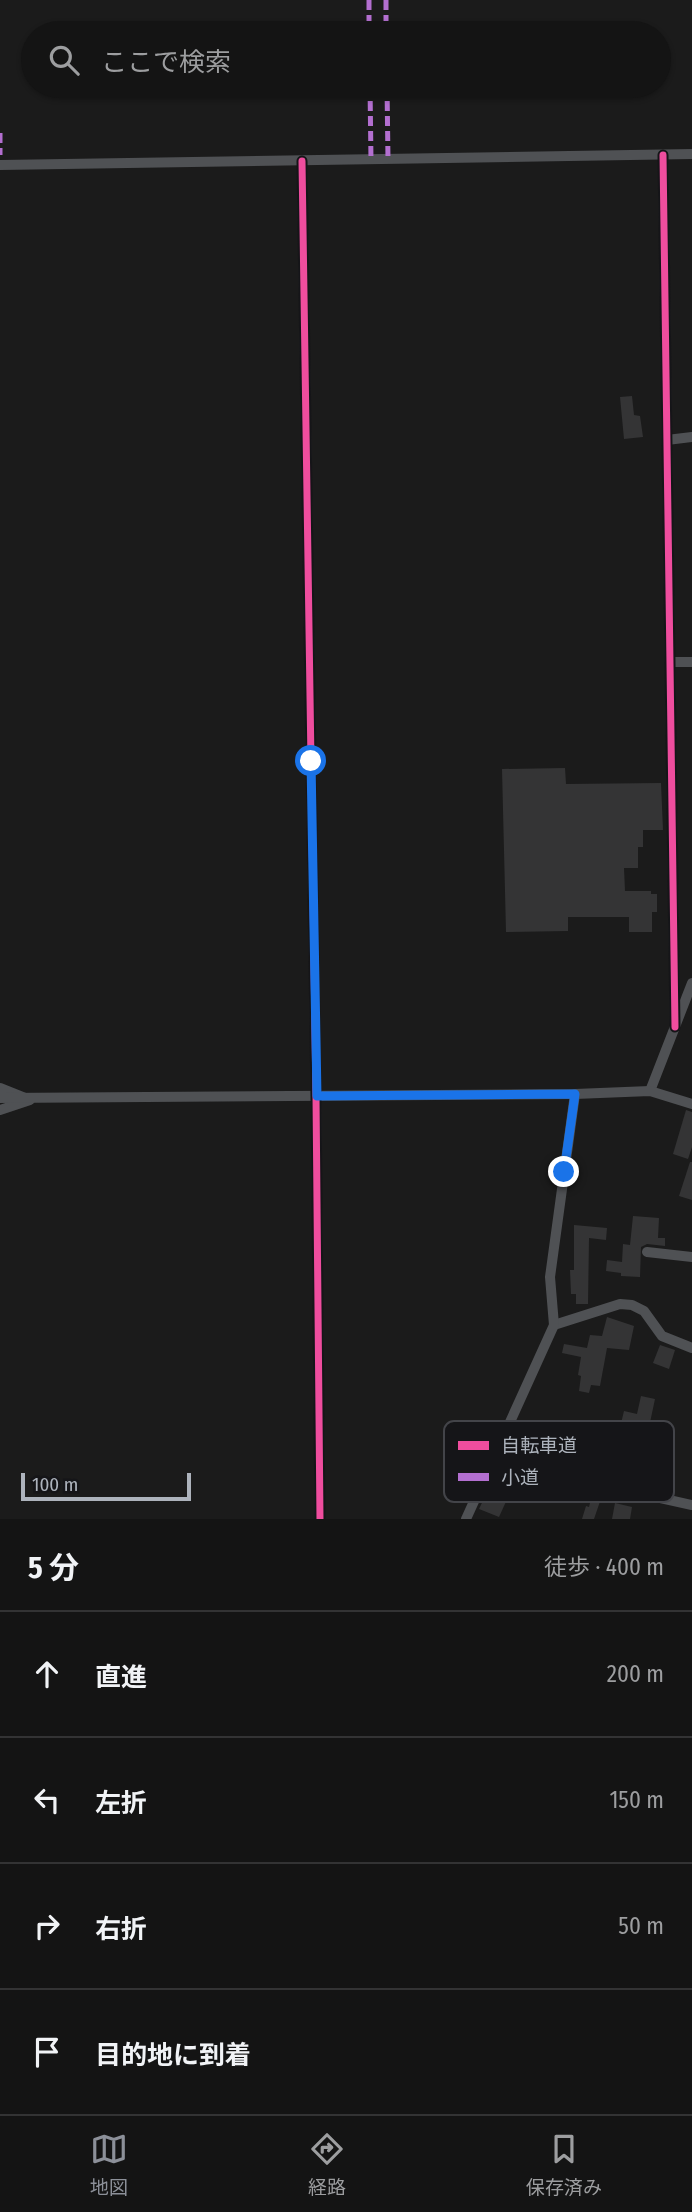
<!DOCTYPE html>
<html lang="ja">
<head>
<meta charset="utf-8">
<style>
	:root { --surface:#141414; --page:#1d1d1d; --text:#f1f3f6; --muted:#9d9ea0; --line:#333334; --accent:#8c9099 }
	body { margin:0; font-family:"Fira Sans Condensed","Noto Sans JP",sans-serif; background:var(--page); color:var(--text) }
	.scale { position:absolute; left:21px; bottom:18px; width:170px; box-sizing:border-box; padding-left:7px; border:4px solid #adb3bc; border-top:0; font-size:19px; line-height:24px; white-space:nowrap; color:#adb3bc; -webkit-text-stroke:5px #151518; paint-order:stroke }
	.stop { position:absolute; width:21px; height:21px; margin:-16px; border:5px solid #1a73e8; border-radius:50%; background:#fff }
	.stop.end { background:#1a73e8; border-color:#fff; box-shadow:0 2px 7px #0008 }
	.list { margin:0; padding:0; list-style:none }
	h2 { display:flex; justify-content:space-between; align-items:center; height:91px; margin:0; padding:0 28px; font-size:30px }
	h2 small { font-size:23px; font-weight:400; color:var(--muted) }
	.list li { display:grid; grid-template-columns:46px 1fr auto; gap:21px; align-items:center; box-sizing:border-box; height:126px; padding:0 28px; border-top:2px solid var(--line) }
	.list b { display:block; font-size:26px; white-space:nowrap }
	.list em { font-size:23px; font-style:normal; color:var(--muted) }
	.icon { flex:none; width:38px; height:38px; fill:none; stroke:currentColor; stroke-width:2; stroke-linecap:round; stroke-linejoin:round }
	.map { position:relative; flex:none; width:692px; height:1519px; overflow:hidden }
	.search { position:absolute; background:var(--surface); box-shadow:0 2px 5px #0004; left:21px; right:21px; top:21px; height:77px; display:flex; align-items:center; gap:18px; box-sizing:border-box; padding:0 24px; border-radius:38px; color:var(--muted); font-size:26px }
	.sheet { height:595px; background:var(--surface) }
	nav { display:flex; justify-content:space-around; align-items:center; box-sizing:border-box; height:98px; border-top:2px solid var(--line); background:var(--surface); font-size:19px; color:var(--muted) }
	nav a { display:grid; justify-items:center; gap:4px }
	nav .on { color:var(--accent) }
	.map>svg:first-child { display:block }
	.building { fill:#343435 }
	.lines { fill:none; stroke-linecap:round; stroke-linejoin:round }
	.minor { stroke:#4f5154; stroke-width:10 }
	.quiet { stroke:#b36fd0; stroke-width:5; stroke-dasharray:10 5; stroke-linecap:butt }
	.cycleway-casing { stroke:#151518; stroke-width:11 }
	.cycleway { stroke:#ef4d9e; stroke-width:7 }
	.route { stroke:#1a73e8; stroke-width:9 }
	.key { fill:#151518; stroke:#434449; stroke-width:2 }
	.key-label { font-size:19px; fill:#adb3bc }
</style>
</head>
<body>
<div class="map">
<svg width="692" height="1519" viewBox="0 0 692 1519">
	<rect width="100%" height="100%" fill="#1b1b1b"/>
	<g class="building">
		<polygon points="632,396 634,415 640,416 643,437 624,439 620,397"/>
		<polygon points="565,768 566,784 661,783 663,830 643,830 643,847 638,847 638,868 624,868 625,891 651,891 651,894 657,894 657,912 652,912 652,932 629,932 629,917 568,917 568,931 506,932 502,769"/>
		<polygon points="686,1110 692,1112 692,1147 688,1159 673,1154"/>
		<polygon points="690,1162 692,1162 692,1200 679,1196"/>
		<polygon points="633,1216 659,1218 658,1238 665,1238 665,1246 647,1244 641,1247 640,1277 621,1276 621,1273 606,1271 607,1260 622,1262 623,1244 630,1245"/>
		<polygon points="574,1225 607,1228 606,1240 589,1238 588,1304 576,1304 576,1294 571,1294 570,1270 574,1270"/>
		<polygon points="607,1317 634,1326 629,1350 607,1348 600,1386 591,1385 589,1393 579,1391 581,1376 578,1375 581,1357 562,1353 564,1344 587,1348 590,1335 602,1336"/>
		<polygon points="660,1345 675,1350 669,1369 653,1363"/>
		<polygon points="641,1396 655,1399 645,1446 670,1452 668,1462 654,1459 647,1487 620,1481 625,1457 609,1452 612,1443 616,1444 624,1411 637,1414"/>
		<polygon points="596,1478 607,1481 594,1519 582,1519 586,1506 589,1507"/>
		<polygon points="490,1486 509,1495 499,1517 479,1509"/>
		<polygon points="615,1503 632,1507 630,1519 612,1519"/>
	</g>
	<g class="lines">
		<g class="minor">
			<polyline points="663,155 675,1027"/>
			<polyline points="302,161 316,1096 320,1519"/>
			<polyline points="0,165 692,154"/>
			<polyline points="667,440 692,437"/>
			<polyline points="670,662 692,662"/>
			<polyline points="0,1088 30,1100 0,1110"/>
			<polyline points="650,1091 692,983"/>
			<polyline points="0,1098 575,1094 650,1091 692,1104"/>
			<polyline points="647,1252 692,1257"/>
			<polyline points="554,1325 620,1304 632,1305 644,1311 662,1336 692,1348"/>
			<polyline points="504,1435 540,1446 532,1469"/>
			<polyline points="620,1489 692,1505"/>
			<polyline points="466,1519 554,1325 550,1277 575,1094"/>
		</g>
		<g class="quiet">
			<polyline points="369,0 369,33"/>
			<polyline points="386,0 386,33"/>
			<polyline points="370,86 371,160"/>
			<polyline points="387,86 388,159"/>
			<polyline points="0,133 0,155"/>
		</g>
		<g class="cycleway-casing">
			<g id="cycleway">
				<polyline points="663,155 675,1027"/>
				<polyline points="302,161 316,1096 320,1519"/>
			</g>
		</g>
		<use href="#cycleway" class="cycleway"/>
	</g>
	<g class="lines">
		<polyline class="route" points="311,761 317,1096 575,1094 564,1172"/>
	</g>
	<rect x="444" y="1421" width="230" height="81" rx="10" class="key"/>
	<rect x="458" y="1441" width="31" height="9" fill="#ef4d9e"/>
	<rect x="458" y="1473" width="31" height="8" fill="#b36fd0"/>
	<g class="key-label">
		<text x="501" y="1452">自転車道</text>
		<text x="501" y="1484">小道</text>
	</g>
</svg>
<div class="scale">100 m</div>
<div class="stop" style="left:311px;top:761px"></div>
<div class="stop end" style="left:564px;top:1172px"></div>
<div class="search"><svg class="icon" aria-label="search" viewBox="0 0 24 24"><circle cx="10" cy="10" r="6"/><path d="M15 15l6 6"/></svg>ここで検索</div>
</div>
<section class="sheet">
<h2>5 分<small>徒歩 · 400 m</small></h2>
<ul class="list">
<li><svg class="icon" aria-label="ahead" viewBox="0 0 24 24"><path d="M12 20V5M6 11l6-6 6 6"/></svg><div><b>直進</b></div><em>200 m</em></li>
<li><svg class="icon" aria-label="left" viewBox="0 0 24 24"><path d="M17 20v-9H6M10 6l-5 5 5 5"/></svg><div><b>左折</b></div><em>150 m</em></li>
<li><svg class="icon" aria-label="right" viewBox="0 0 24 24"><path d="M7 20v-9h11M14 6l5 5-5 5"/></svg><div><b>右折</b></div><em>50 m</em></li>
<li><svg class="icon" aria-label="arrive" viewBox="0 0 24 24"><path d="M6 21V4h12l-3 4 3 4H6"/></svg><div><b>目的地に到着</b></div></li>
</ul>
</section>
<nav>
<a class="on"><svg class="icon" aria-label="map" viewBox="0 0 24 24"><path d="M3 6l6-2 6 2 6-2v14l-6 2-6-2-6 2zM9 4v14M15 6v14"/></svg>地図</a>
<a><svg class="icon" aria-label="directions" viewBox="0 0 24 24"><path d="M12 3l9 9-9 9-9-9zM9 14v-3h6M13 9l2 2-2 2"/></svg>経路</a>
<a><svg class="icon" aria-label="saved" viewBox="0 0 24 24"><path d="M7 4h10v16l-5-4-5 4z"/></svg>保存済み</a>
</nav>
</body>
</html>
